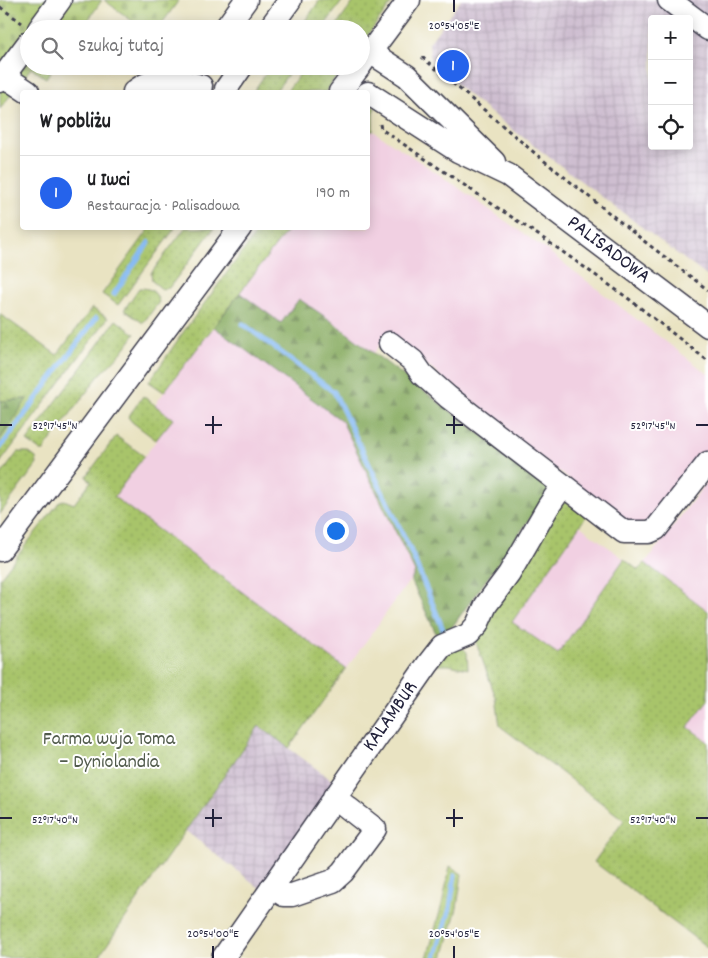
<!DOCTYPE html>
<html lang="pl">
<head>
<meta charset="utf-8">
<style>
	:root { --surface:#fff; --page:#f2f2f2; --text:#202124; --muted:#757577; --line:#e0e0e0; --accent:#2563eb }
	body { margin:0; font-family:Dekko,sans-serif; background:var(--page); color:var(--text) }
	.controls { position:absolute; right:15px; top:15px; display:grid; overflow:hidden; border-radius:5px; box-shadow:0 2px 12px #0003 }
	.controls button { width:45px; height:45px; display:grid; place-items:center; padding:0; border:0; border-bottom:1px solid var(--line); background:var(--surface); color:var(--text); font:25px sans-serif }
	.you { position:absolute; left:335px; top:530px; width:18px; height:18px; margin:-12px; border:4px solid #fff; border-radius:50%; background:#1a73e8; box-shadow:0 0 0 8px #1a73e833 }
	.badge { display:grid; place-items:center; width:32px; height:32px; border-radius:50%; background:var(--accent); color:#fff; font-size:16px; font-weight:700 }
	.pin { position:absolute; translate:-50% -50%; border:2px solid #fff; box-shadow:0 1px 5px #0006 }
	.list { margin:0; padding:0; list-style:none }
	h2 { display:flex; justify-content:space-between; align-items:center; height:65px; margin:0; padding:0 20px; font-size:21px }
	h2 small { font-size:16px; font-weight:400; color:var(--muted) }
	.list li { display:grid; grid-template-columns:32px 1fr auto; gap:15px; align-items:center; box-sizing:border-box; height:75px; padding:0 20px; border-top:1px solid var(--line) }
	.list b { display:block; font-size:19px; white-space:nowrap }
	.list p { margin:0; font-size:16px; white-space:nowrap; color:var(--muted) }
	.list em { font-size:16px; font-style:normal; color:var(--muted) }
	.icon { flex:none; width:28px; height:28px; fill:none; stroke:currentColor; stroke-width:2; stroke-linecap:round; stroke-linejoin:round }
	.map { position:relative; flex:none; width:708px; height:958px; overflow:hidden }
	.search { position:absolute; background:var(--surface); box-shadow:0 2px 12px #0003; left:20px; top:20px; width:350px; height:55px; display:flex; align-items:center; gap:12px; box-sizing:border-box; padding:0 18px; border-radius:28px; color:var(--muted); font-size:19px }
	.panel { position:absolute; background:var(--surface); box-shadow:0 2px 12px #0003; left:20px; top:90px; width:350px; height:140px; border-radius:5px }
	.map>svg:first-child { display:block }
	.built { fill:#f1d0e2 }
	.industrial { fill:url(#industrial-grid); fill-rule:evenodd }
	.grass { fill:url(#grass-dots); stroke:#657353 }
	.forest { fill:url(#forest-firs); stroke:#54664d }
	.cemetery { fill:url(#cemetery-stones); stroke:#657353 }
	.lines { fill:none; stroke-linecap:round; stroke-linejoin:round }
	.stream { stroke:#84b9f2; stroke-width:5 }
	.minor-casing { stroke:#403f4f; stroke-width:25 }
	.path { stroke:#403f4f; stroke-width:3; stroke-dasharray:4 4; stroke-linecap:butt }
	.minor { stroke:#fff; stroke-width:22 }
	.ticks { fill:none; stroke:#22223b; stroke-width:2 }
	.labels { text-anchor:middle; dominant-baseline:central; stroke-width:4; stroke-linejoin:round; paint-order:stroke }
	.street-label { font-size:20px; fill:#22223b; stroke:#fff }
	.park-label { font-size:20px; fill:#515b4c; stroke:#fff }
	.ticks-label { font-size:12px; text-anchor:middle; fill:#22223b; stroke:#fff; stroke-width:4; stroke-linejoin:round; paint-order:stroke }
</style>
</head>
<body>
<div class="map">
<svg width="708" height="958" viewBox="0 0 708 958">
	<defs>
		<pattern id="industrial-grid" width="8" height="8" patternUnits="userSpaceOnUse" patternTransform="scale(1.25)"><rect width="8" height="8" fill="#cebed0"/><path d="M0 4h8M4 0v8" fill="none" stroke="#b1a3b4"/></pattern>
		<pattern id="grass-dots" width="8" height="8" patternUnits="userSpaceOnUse" patternTransform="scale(1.25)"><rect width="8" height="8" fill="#a8c46b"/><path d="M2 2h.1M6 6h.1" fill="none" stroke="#90a85e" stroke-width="1.8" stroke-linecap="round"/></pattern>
		<pattern id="forest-firs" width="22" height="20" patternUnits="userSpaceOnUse" patternTransform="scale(1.25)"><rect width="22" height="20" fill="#86aa5f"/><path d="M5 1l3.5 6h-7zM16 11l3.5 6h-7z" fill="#6d8a50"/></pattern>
		<pattern id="cemetery-stones" width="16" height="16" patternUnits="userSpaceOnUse" patternTransform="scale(1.25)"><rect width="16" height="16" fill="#a8c46b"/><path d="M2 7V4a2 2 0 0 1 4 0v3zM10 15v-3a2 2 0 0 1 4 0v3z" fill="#90a85e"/></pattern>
	</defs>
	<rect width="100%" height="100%" fill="#fff"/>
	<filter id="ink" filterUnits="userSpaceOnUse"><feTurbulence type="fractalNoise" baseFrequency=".02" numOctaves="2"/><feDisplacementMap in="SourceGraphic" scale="10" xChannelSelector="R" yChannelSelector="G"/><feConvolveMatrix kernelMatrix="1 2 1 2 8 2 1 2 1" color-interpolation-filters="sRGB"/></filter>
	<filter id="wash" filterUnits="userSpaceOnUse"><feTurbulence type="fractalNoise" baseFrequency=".0096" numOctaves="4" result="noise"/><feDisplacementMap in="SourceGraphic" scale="20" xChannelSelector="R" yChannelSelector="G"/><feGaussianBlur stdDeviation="1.12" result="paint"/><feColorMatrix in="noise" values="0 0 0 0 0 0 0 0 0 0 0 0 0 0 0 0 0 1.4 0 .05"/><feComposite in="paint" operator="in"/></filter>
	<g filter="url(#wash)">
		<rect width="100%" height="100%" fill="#e9e3c2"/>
		<g class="built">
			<polygon points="373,131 440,175 548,251 579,275 708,374 708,448 655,519 634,527 502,429 389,333 374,353 330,320 299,299 281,324 240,293 289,228 368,228 368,132"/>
			<polygon points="214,327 342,421 415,573 346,669 114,497 172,419 155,406 159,399"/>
			<polygon points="708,480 708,611 645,563"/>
			<polygon points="580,526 624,559 558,654 512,622"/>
			<polygon points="708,700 708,742 688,727"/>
		</g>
		<g class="industrial">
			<path d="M461,0H708V277L492,114L462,90L430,58L429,43ZM652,19H689V146H652Z"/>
			<polygon points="259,726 337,784 261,889 186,831"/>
		</g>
		<g class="grass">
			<polygon points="320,0 343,0 322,29 299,29"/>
			<polygon points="355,0 394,0 361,44 361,29 334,29"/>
			<polygon points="271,66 294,66 275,92 253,92"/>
			<polygon points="306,66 344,66 325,92 286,92"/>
			<polygon points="368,104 375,108 373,112 373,131 368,132"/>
			<polygon points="150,228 175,228 118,305 102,294"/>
			<polygon points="185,228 214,228 169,288 162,289 152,281 151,273"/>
			<polygon points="260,228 289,228 164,392 149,382 184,331"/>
			<path d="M139,288C151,288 156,291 159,302L143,323L124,310Z"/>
			<polygon points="92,308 108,318 0,463 0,438 1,438 26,399 0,401 0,314 57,355"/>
			<polygon points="116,320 135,334 122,352 98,377 47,445 44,451 41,451 27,441"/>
			<polygon points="143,396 173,419 156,440 132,422 128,417"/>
			<polygon points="116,436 144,456 114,497 346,669 289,748 259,726 161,866 98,958 0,958 0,578 60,501 64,500 74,504 91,481 86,477"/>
			<polygon points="18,452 28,452 36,458 37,464 0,514 0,476"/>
			<polygon points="560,498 587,515 512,622 558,654 624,559 638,570 645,563 708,611 708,700 688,727 708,742 708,948 594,862 624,820 500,726 496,698 477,645 476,638"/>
			<polygon points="459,648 464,649 467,652 468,669 449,665 436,665 448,651"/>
			<polygon points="450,866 462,874 457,908 443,958 427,958 442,904"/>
		</g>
		<g class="forest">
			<polygon points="240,293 281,323 299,299 330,320 552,488 450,630 439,640 411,580 415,572 342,421 214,327"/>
			<polygon points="27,399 1,438 0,438 0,401"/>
		</g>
		<g class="cemetery">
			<polygon points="0,0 102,0 82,29 29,29 29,66 54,66 46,78 31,68 0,109"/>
			<polygon points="104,0 179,0 158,29 143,29"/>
		</g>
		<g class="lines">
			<g class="stream">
				<polyline points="114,294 149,242"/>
				<polyline points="243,324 334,392 410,549 444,632"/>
				<polyline points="0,448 96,318"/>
				<polyline points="435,958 450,908 455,875"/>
			</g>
		</g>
	</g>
	<g filter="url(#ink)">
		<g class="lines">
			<g class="minor-casing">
				<g id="minor">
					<polyline points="669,0 708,29"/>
					<polyline points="39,29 60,0"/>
					<polyline points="225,29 246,0"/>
					<polyline points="269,29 290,0"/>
					<polyline points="370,52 407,76 494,162"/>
					<polyline points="362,63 409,0"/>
					<polyline points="4,76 28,92"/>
					<polyline points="0,81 29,42"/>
					<path d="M134,92C154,75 177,79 201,86"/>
					<polyline points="226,92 226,89 242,66"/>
					<polyline points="340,92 360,66"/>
					<path id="s1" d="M368,93L458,151L508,175L516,181L708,326"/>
					<polyline points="390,343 413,361 422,374 448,397 624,532 649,532 656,529 708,463"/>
					<polyline points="0,550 240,228"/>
					<polyline points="272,887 284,895 292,895 333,881 343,872 375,829 334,797"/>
					<path id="s2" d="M223,958L428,664L442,646L468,635L477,625L486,605L509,574L548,507L563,485"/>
				</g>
			</g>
			<g class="path">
				<polyline points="0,7 22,23"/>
				<polyline points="422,57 537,155 644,241 708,290"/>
				<polyline points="380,124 381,129 553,245 629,299 708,361"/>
			</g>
			<use href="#minor" class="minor"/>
		</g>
	</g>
	<path class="ticks" d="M454,0V12M213,416V434M454,416V434M0,425H12M205,425H222M446,425H463M696,425H708M213,809V827M454,809V827M0,818H12M205,818H222M446,818H463M696,818H708M213,946V958M454,946V958"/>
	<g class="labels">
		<g class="street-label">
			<text stroke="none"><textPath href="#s1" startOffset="288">PALISADOWA</textPath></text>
			<text stroke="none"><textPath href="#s2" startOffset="294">KALAMBUR</textPath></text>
		</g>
		<g class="park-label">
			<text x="109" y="740">Farma wuja Toma<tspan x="109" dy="23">– Dyniolandia</tspan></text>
		</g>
	</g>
	<g class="ticks-label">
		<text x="454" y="29">20°54'05"E</text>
		<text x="55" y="429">52°17'45"N</text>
		<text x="653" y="429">52°17'45"N</text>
		<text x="55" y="823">52°17'40"N</text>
		<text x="653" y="823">52°17'40"N</text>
		<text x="213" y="937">20°54'00"E</text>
		<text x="454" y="937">20°54'05"E</text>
	</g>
</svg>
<div class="controls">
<button>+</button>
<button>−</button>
<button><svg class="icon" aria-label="locate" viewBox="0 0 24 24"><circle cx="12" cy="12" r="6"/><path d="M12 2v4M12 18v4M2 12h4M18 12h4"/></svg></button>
</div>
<div class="you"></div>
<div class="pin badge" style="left:453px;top:66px">1</div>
<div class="search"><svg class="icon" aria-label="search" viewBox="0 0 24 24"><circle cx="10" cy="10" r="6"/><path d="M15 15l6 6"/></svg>Szukaj tutaj</div>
<section class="panel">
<h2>W pobliżu<small></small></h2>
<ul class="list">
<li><span class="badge">1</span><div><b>U Iwci</b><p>Restauracja · Palisadowa</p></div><em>190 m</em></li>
</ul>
</section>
</div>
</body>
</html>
